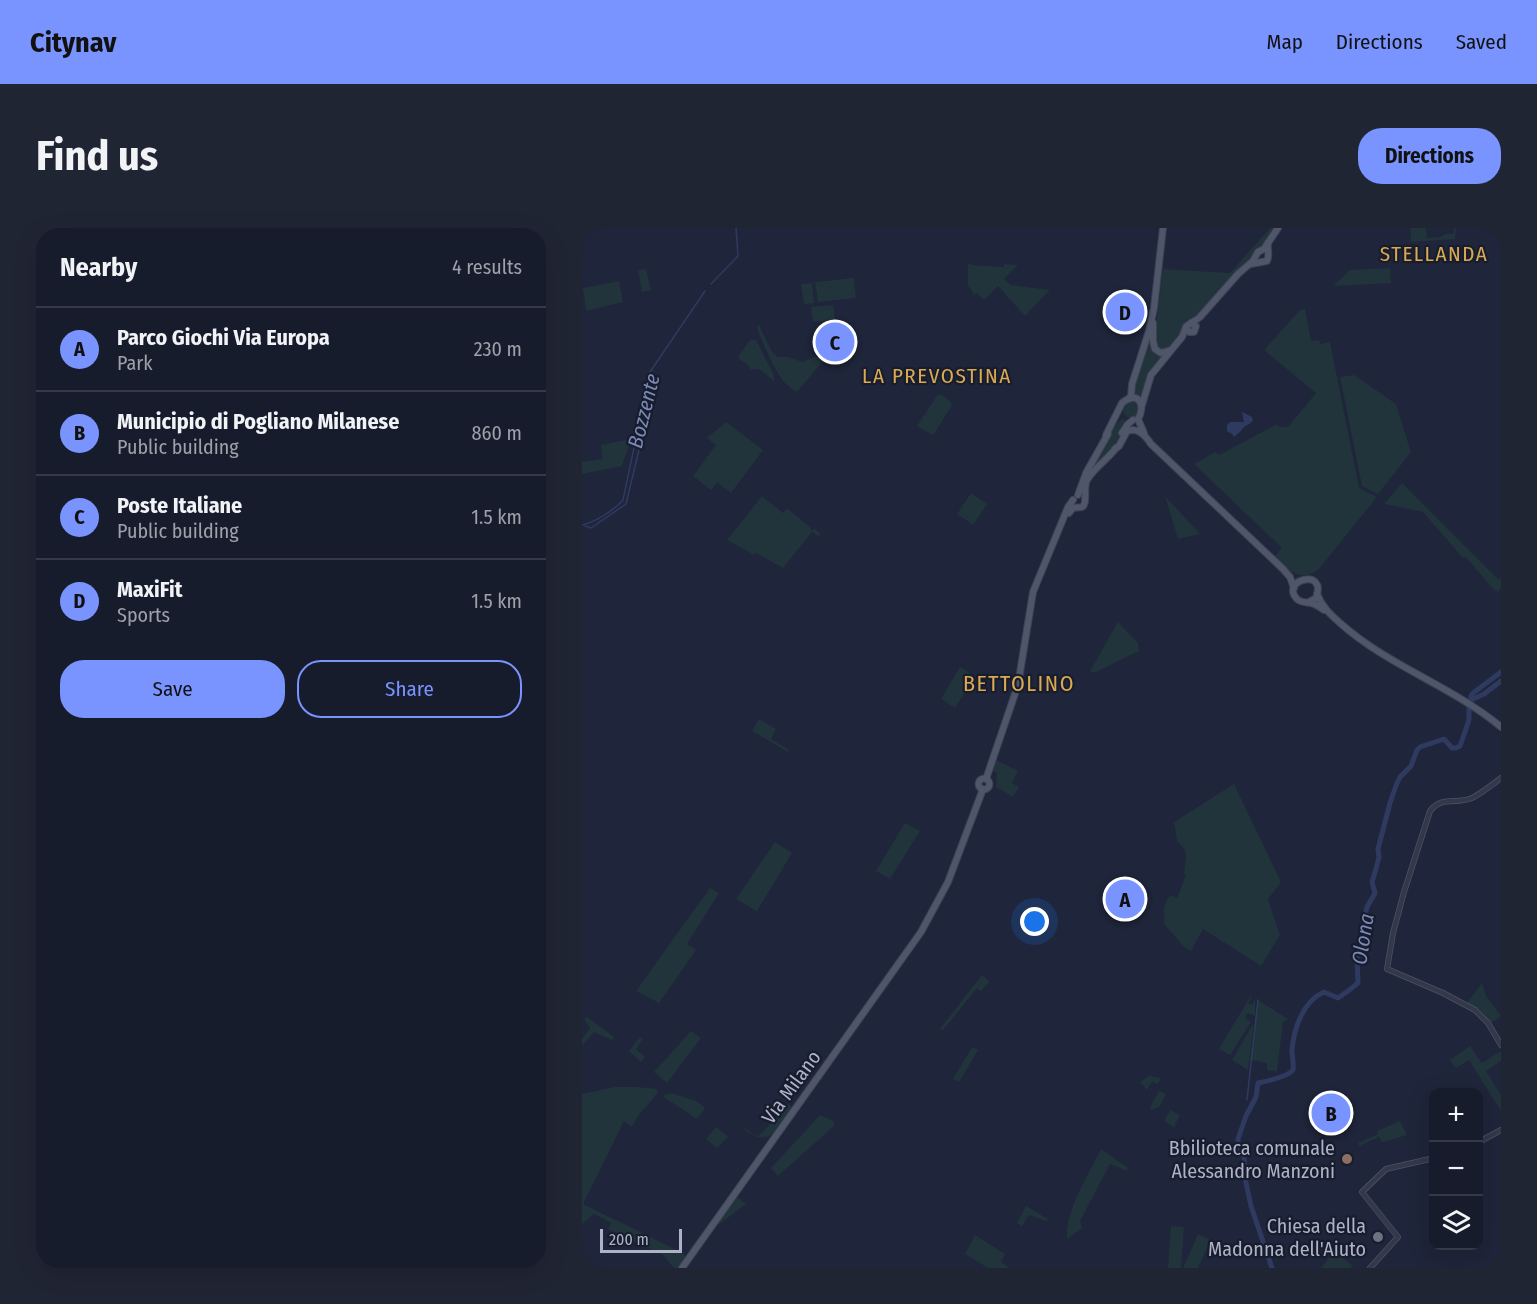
<!DOCTYPE html>
<html lang="en">
<head>
<meta charset="utf-8">
<style>
	:root { --surface:#171c2c; --page:#202534; --text:#f1f3f6; --muted:#9ea1a9; --line:#363a48; --accent:#7993ff }
	body { margin:0; font-family:"Fira Sans Condensed",sans-serif; background:var(--page); color:var(--text) }
	.controls { position:absolute; right:18px; bottom:18px; display:grid; overflow:hidden; border-radius:12px; box-shadow:0 6px 24px #0002 }
	.controls button { width:54px; height:54px; display:grid; place-items:center; padding:0; border:0; border-bottom:2px solid var(--line); background:var(--surface); color:var(--text); font:30px sans-serif }
	.scale { position:absolute; left:18px; bottom:15px; width:82px; box-sizing:border-box; padding-left:6px; border:3px solid #adb2c7; border-top:0; font-size:16px; line-height:21px; white-space:nowrap; color:#adb2c7; -webkit-text-stroke:4px #181d2e; paint-order:stroke }
	.you { position:absolute; left:453px; top:694px; width:21px; height:21px; margin:-15px; border:4px solid #fff; border-radius:50%; background:#1a73e8; box-shadow:0 0 0 9px #1a73e833 }
	.badge { display:grid; place-items:center; width:39px; height:39px; border-radius:50%; background:var(--accent); color:#111; font-size:20px; font-weight:700 }
	.pin { position:absolute; translate:-50% -50%; border:3px solid #fff; box-shadow:0 2px 6px #0006 }
	.list { margin:0; padding:0; list-style:none }
	h2 { display:flex; justify-content:space-between; align-items:center; height:78px; margin:0; padding:0 24px; font-size:26px }
	h2 small { font-size:20px; font-weight:400; color:var(--muted) }
	.list li { display:grid; grid-template-columns:39px 1fr auto; gap:18px; align-items:center; box-sizing:border-box; height:84px; padding:0 24px; border-top:2px solid var(--line) }
	.list b { display:block; font-size:22px; white-space:nowrap }
	.list p { margin:0; font-size:20px; white-space:nowrap; color:var(--muted) }
	.list em { font-size:20px; font-style:normal; color:var(--muted) }
	.actions { display:flex; gap:12px; padding:18px 24px }
	.actions a { flex:1; padding:14px 0; border:2px solid var(--accent); border-radius:24px; text-align:center; font-size:21px; color:var(--accent) }
	.actions .main { background:var(--accent); color:#111 }
	.icon { flex:none; width:33px; height:33px; fill:none; stroke:currentColor; stroke-width:2; stroke-linecap:round; stroke-linejoin:round }
	.map { position:relative; flex:none; width:919px; height:1040px; overflow:hidden; border-radius:24px }
	header { display:flex; align-items:center; gap:36px; box-sizing:border-box; height:84px; padding:0 30px; background:var(--accent); color:#111 }
	header strong { font-size:28px }
	nav { display:flex; gap:33px; margin-inline-start:auto; font-size:21px }
	.intro { display:flex; align-items:center; justify-content:space-between; box-sizing:border-box; height:144px; padding:0 36px }
	h1 { margin:0; font-size:42px }
	.button { padding:15px 27px; border-radius:24px; background:var(--accent); color:#111; font-size:21px; font-weight:700 }
	main { display:flex; gap:36px; padding:0 36px }
	aside { flex:1; background:var(--surface); border-radius:24px; box-shadow:0 6px 24px #0002 }
	.map>svg:first-child { display:block }
	.green { fill:#21333b }
	.water { fill:#2f3a60 }
	.lines { fill:none; stroke-linecap:round; stroke-linejoin:round }
	.stream { stroke:#2f3a60; stroke-width:1.5 }
	.river { stroke:#2f3a60; stroke-width:5 }
	.minor-casing { stroke:#4d5265; stroke-width:6 }
	.major-casing { stroke:#3c4153; stroke-width:8 }
	.minor { stroke:#33384a; stroke-width:4.5 }
	.major { stroke:#50566a; stroke-width:6 }
	.education-dot { fill:#8d6e63; stroke:#181d2e; stroke-width:2 }
	.worship-dot { fill:#6b7280; stroke:#181d2e; stroke-width:2 }
	.labels { text-anchor:middle; dominant-baseline:central; stroke-width:4.5; stroke-linejoin:round; paint-order:stroke }
	.street-label { font-size:20px; fill:#adb2c7; stroke:#181d2e }
	.poi-label { font-size:20px; fill:#adb2c7; stroke:#181d2e; text-anchor:end }
	.neighbourhood-label { font-size:21px; letter-spacing:1.5px; fill:#dca953; stroke:#181d2e }
	.water-label { font-size:21px; font-style:italic; fill:#7a88b6; stroke:#181d2e }
	.quarter-label { font-size:22px; letter-spacing:1.5px; fill:#dca953; stroke:#181d2e }
</style>
</head>
<body>
<header>
<strong>Citynav</strong>
<nav><a>Map</a><a>Directions</a><a>Saved</a></nav>
</header>
<div class="intro"><h1>Find us</h1><a class="button">Directions</a></div>
<main>
<aside>
<h2>Nearby<small>4 results</small></h2>
<ul class="list">
<li><span class="badge">A</span><div><b>Parco Giochi Via Europa</b><p>Park</p></div><em>230 m</em></li>
<li><span class="badge">B</span><div><b>Municipio di Pogliano Milanese</b><p>Public building</p></div><em>860 m</em></li>
<li><span class="badge">C</span><div><b>Poste Italiane</b><p>Public building</p></div><em>1.5 km</em></li>
<li><span class="badge">D</span><div><b>MaxiFit</b><p>Sports</p></div><em>1.5 km</em></li>
</ul>
<div class="actions"><a class="main">Save</a><a>Share</a></div>
</aside>
<div class="map">
<svg width="919" height="1040" viewBox="0 0 919 1040">
	<rect width="100%" height="100%" fill="#1f253a"/>
	<g class="green">
		<polygon points="688,0 694,0 683,17 675,22 632,70 612,90 604,93 597,107 598,109 588,119 578,123 572,114 581,41 648,45"/>
		<polygon points="828,0 844,0 845,10 859,9 863,6 871,6 872,0 874,0 873,11 829,14"/>
		<polygon points="386,36 389,36 389,37 422,39 422,36 436,37 422,51 429,57 468,62 443,88 416,58 402,72 395,65 392,67 386,57"/>
		<polygon points="808,40 809,55 753,58 753,56 768,42"/>
		<polygon points="64,41 69,62 60,64 56,42"/>
		<polygon points="272,50 274,70 236,74 233,54"/>
		<polygon points="37,53 41,74 4,83 1,60"/>
		<polygon points="230,55 232,75 222,76 219,56"/>
		<polygon points="251,77 253,92 231,94 229,79"/>
		<path d="M723,81L729,113L737,112L738,116L748,114L777,260L795,269L736,342C717,355 706,341 692,329L700,320L612,236L633,224L637,227L695,196L698,199H706L734,165L682,122L718,82Z"/>
		<path d="M177,97L190,124L196,129H206L221,134L240,125L243,131L215,164C211,162 207,159 203,155C194,145 178,111 175,98Z"/>
		<polygon points="568,108 570,117 584,125 567,145 560,169 556,169 552,165 551,160"/>
		<polygon points="169,112 174,112 191,145 193,154 177,141 168,142 167,138 157,131 157,128 166,114"/>
		<polygon points="772,147 814,176 829,224 796,266 780,258 758,149"/>
		<polygon points="356,166 357,167 359,166 369,174 370,177 352,206 349,206 335,198"/>
		<path d="M552,172L559,178L555,189C545,193 538,186 542,176Z"/>
		<polygon points="540,190 545,194 541,200 531,222 507,246 530,202"/>
		<polygon points="144,194 181,222 149,265 135,254 129,262 111,248 134,217 125,210"/>
		<polygon points="49,211 40,238 0,246 0,234 20,231 19,217"/>
		<polygon points="820,255 917,352 919,349 919,359 916,364 912,362 884,329 881,330 841,284 802,276"/>
		<polygon points="389,265 405,276 391,297 375,286"/>
		<polygon points="180,268 201,285 205,280 229,300 230,303 232,300 238,305 237,309 230,304 201,340 174,325 172,327 145,312"/>
		<polygon points="583,268 618,306 596,311"/>
		<polygon points="536,394 556,415 557,423 512,445 508,443"/>
		<polygon points="378,439 393,448 373,480 359,471"/>
		<polygon points="177,491 194,501 189,511 207,522 206,524 170,503"/>
		<polygon points="414,532 436,543 430,555 437,559 431,569 414,559 415,545 411,543"/>
		<path d="M652,556L699,654L686,671L698,707L679,738L621,701L609,723L602,719L582,696C583,689 581,682 582,679C583,675 586,671 588,667L595,670L604,647L602,646L604,627L602,620L595,613L592,594Z"/>
		<polygon points="323,595 338,603 308,651 294,643"/>
		<polygon points="193,614 210,625 175,683 154,671"/>
		<polygon points="128,660 137,665 105,716 114,722 77,775 54,763"/>
		<polygon points="541,662 552,672 545,681 534,670"/>
		<polygon points="400,747 407,753 407,754 399,763 395,760 361,802 358,801"/>
		<polygon points="900,755 904,768 919,788 911,794 909,794 898,783 885,775"/>
		<polygon points="668,769 670,769 666,775 670,777 673,771 673,788 666,785 663,790 669,794 648,827 637,821"/>
		<polygon points="676,772 706,791 701,794 695,844 685,842 685,835 668,832"/>
		<polygon points="5,789 32,809 30,812 12,804 0,818 0,811 8,800 2,791"/>
		<polygon points="672,795 666,842 650,832"/>
		<polygon points="109,803 119,810 85,855 72,844"/>
		<polygon points="58,809 61,811 54,821 63,829 59,834 47,823"/>
		<polygon points="888,818 900,835 919,823 919,833 904,843 919,867 919,883 887,832 874,840 868,832"/>
		<polygon points="390,819 396,822 377,854 371,851"/>
		<polygon points="565,849 566,848 579,850 576,856 570,854 565,862 558,854"/>
		<polygon points="33,859 56,859 75,861 76,865 56,888 50,899 42,893 1,976 99,1024 104,1029 96,1040 92,1040 81,1027 26,1001 29,995 12,986 0,996 0,866"/>
		<polygon points="577,863 584,866 578,878 570,882 567,881"/>
		<polygon points="90,865 114,873 122,879 122,882 115,891 80,868"/>
		<path d="M206,876L209,878L208,883C195,902 188,920 163,902V900L171,906L177,908Z"/>
		<polygon points="588,882 598,887 592,899 582,893"/>
		<polygon points="238,887 250,892 253,897 196,948 189,940"/>
		<polygon points="818,893 825,907 802,914 800,914 797,909 777,918 776,915 796,906 795,903"/>
		<polygon points="134,899 146,909 135,920 124,911"/>
		<path d="M519,921L546,940L545,943L528,936L498,993L500,1000L485,1011C483,982 507,946 519,921Z"/>
		<polygon points="154,968 164,976 136,997 135,996"/>
		<polygon points="444,978 466,991 464,993 447,987 440,998 435,995"/>
		<polygon points="589,998 602,999 599,1040 586,1040"/>
		<polygon points="616,1006 629,1012 616,1040 601,1040"/>
		<polygon points="393,1007 423,1026 419,1034 428,1040 406,1040 383,1026"/>
		<polygon points="752,1023 771,1038 769,1040 739,1040"/>
	</g>
	<path class="water" d="M660,184L670,189L671,192C668,197 666,196 662,199C659,203 656,206 652,209L650,206L645,203V197L648,194H662Z"/>
	<g class="lines">
		<g class="stream">
			<polyline points="129,56 156,28 154,0"/>
			<path d="M0,297C14,294 32,282 41,272L68,144L123,63"/>
			<polyline points="3,298 9,300 44,276 65,188"/>
			<polyline points="665,872 676,772"/>
		</g>
		<g class="river">
			<polyline points="889,472 902,466 919,453"/>
			<path d="M690,1040L669,978L664,955L662,929L656,916V911L664,888L674,869L676,855C686,853 706,848 711,842C712,835 710,829 710,822C712,800 721,773 742,764L756,770L766,763L776,755L775,728L785,699L783,688L785,679L793,665L790,654L794,641L797,629L796,621L808,575L815,555L818,549L829,538L835,522L838,519L862,511L870,520H874L878,518L887,492V473L889,472V468L891,465L919,444"/>
		</g>
		<g class="minor-casing">
			<g id="minor">
				<path d="M919,550C910,557 900,565 890,570C873,577 861,567 848,583L822,664L811,705L805,741L861,765L893,782L906,795L919,817"/>
				<polyline points="897,914 919,902"/>
				<polyline points="788,1040 816,1009 780,964 804,941 852,930"/>
			</g>
		</g>
		<g class="major-casing">
			<g id="major">
				<path d="M669,36L685,33C688,28 685,21 686,15"/>
				<polyline points="571,95 571,113 573,121 579,125 589,122"/>
				<path d="M604,99C607,95 614,93 618,89L656,46L671,33L676,24L682,21L696,0"/>
				<polyline points="604,99 607,104 612,104 614,98 609,95"/>
				<polyline points="547,170 549,168 550,156 567,103 572,80 581,0"/>
				<polyline points="560,177 569,147 600,109 604,99"/>
				<polyline points="540,205 546,196 551,192"/>
				<path d="M524,207L540,175C555,162 565,176 556,191L562,205"/>
				<path d="M533,221L537,218L545,203C556,199 563,207 569,216L700,340L708,349L712,360"/>
				<polyline points="496,267 504,245 526,206"/>
				<path d="M487,285L491,280C494,279 497,280 500,279C506,276 501,259 505,252C512,240 526,231 534,220"/>
				<path d="M735,366C740,379 749,387 758,395C806,438 870,458 919,499"/>
				<path d="M727,374L734,370C746,339 697,352 715,371C719,375 724,374 729,375C733,376 738,379 742,382"/>
				<circle cx="402" cy="556" r="5.5"/>
				<polyline points="404,551 436,457 451,364 486,279 491,272"/>
				<polyline points="100,1040 339,704 366,654 401,561"/>
			</g>
		</g>
		<use href="#minor" class="minor"/>
		<use href="#major" class="major"/>
	</g>
	<circle class="education-dot" cx="765" cy="931" r="6"/>
	<circle class="worship-dot" cx="796" cy="1009" r="6"/>
	<g class="labels">
		<g class="street-label">
			<text transform="translate(209 859) rotate(-54)">Via Milano</text>
		</g>
		<g class="poi-label">
			<text x="753" y="920">Bbilioteca comunale<tspan x="753" dy="23">Alessandro Manzoni</tspan></text>
			<text x="784" y="998">Chiesa della<tspan x="784" dy="23">Madonna dell'Aiuto</tspan></text>
		</g>
		<g class="neighbourhood-label">
			<text x="852" y="26">STELLANDA</text>
			<text x="355" y="148">LA PREVOSTINA</text>
		</g>
		<g class="water-label">
			<text transform="translate(62 183) rotate(-76)">Bozzente</text>
			<text transform="translate(781 711) rotate(-81)">Olona</text>
		</g>
		<g class="quarter-label">
			<text x="437" y="455">BETTOLINO</text>
		</g>
	</g>
</svg>
<div class="controls">
<button>+</button>
<button>−</button>
<button><svg class="icon" aria-label="layers" viewBox="0 0 24 24"><path d="M12 4l9 5-9 5-9-5zM3 14l9 5 9-5"/></svg></button>
</div>
<div class="scale">200 m</div>
<div class="you"></div>
<div class="pin badge" style="left:543px;top:671px">A</div>
<div class="pin badge" style="left:749px;top:885px">B</div>
<div class="pin badge" style="left:253px;top:114px">C</div>
<div class="pin badge" style="left:543px;top:84px">D</div>
</div>
</main>
</body>
</html>
